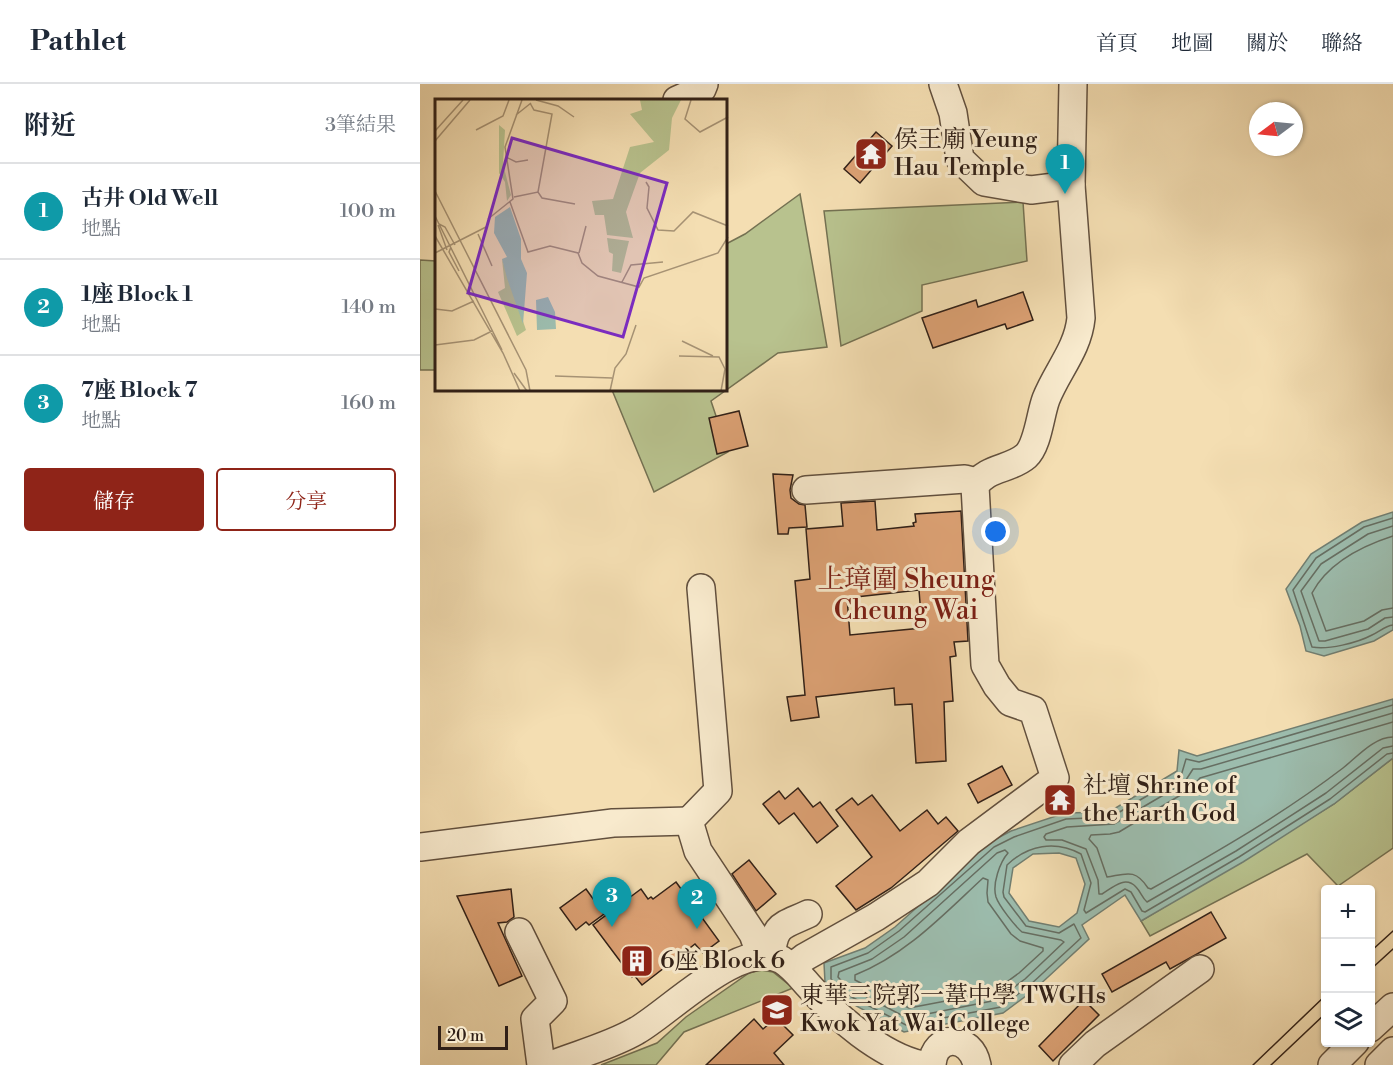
<!DOCTYPE html>
<html lang="zh-TW">
<head>
<meta charset="utf-8">
<style>
	:root { --surface:#fff; --page:#f6f6f7; --text:#1f2937; --muted:#747a83; --line:#e0e1e3; --accent:#8f2418 }
	body { margin:0; font-family:"Libre Bodoni","Noto Serif TC",serif; background:var(--page); color:var(--text) }
	.controls { position:absolute; right:18px; bottom:18px; display:grid; overflow:hidden; border-radius:6px; box-shadow:0 2px 4px #0004 }
	.controls button { width:54px; height:54px; display:grid; place-items:center; padding:0; border:0; border-bottom:2px solid var(--line); background:var(--surface); color:var(--text); font:30px sans-serif }
	.compass { position:absolute; left:829px; top:18px; width:54px; height:54px; border-radius:50%; background:var(--surface); box-shadow:0 2px 4px #0004; rotate:254deg }
	.scale { position:absolute; left:18px; bottom:15px; width:70px; box-sizing:border-box; padding-left:6px; border:3px solid #312017; border-top:0; font-size:16px; line-height:21px; white-space:nowrap; color:#312017; -webkit-text-stroke:4px #f8eacd; paint-order:stroke }
	.you { position:absolute; left:576px; top:448px; width:21px; height:21px; margin:-15px; border:4px solid #fff; border-radius:50%; background:#1a73e8; box-shadow:0 0 0 9px #1a73e833 }
	.badge { display:grid; place-items:center; width:39px; height:39px; border-radius:50%; background:var(--accent); color:#fff; font-size:20px; font-weight:700 }
	.pin { position:absolute; translate:-50% -50px; filter:drop-shadow(0 2px 3px #0008) }
	.pin::after { content:''; position:absolute; top:32px; width:21px; height:18px; background:inherit; clip-path:polygon(0 0,100% 0,50% 100%) }
	.list { margin:0; padding:0; list-style:none }
	h2 { display:flex; justify-content:space-between; align-items:center; height:78px; margin:0; padding:0 24px; font-size:26px }
	h2 small { font-size:20px; font-weight:400; color:var(--muted) }
	.list li { display:grid; grid-template-columns:39px 1fr auto; gap:18px; align-items:center; box-sizing:border-box; height:96px; padding:0 24px; border-top:2px solid var(--line) }
	.list b { display:block; font-size:22px; white-space:nowrap }
	.list p { margin:0; font-size:20px; white-space:nowrap; color:var(--muted) }
	.list em { font-size:20px; font-style:normal; color:var(--muted) }
	.actions { display:flex; gap:12px; padding:18px 24px }
	.actions a { flex:1; padding:14px 0; border:2px solid var(--accent); border-radius:6px; text-align:center; font-size:21px; color:var(--accent) }
	.actions .main { background:var(--accent); color:#fff }
	.icon { flex:none; width:33px; height:33px; fill:none; stroke:currentColor; stroke-width:2; stroke-linecap:round; stroke-linejoin:round }
	.map { position:relative; flex:none; width:973px; height:981px; overflow:hidden }
	header { display:flex; align-items:center; gap:36px; box-sizing:border-box; height:84px; padding:0 30px; background:var(--surface); border-bottom:2px solid var(--line) }
	header strong { font-size:28px }
	nav { display:flex; gap:33px; margin-inline-start:auto; font-size:21px }
	main { display:flex }
	aside { flex:1; background:var(--surface) }
	.map>svg:first-child { display:block }
	.green { fill:#b8c28e; stroke:#747152; stroke-width:1.5 }
	.water { fill:#9cbcad; stroke:#717e71; stroke-width:1.5; fill-rule:evenodd }
	.lines { fill:none; stroke-linecap:round; stroke-linejoin:round }
	.shore { stroke:#666e62; stroke-width:1.5 }
	.building { fill:#dca174; stroke:#312017; stroke-width:1.5; fill-rule:evenodd }
	.minor-casing { stroke:#62503e; stroke-width:30 }
	.minor { stroke:#f8eacd; stroke-width:27 }
	.tram { stroke:#312017; stroke-width:1.5 }
	.labels { text-anchor:middle; dominant-baseline:central; stroke-width:6; stroke-linejoin:round; paint-order:stroke }
	.poi-label { font-size:24px; fill:#312017; stroke:#f8eacd; text-anchor:start }
	.quarter-label { font-size:27px; fill:#7a1f14; stroke:#f8eacd }
	.inset-road { fill:none; stroke:#a69274; stroke-width:1.5 }
	.view { fill:#7b2cbf; fill-opacity:0.15; stroke:#7b2cbf; stroke-width:3 }
	.inset-edge { fill:none; stroke:#312017; stroke-width:3 }
</style>
</head>
<body>
<header>
<strong>Pathlet</strong>
<nav><a>首頁</a><a>地圖</a><a>關於</a><a>聯絡</a></nav>
</header>
<main>
<aside>
<h2>附近<small>3筆結果</small></h2>
<ul class="list">
<li><span class="badge" style="background:#0f9aa8">1</span><div><b>古井 Old Well</b><p>地點</p></div><em>100 m</em></li>
<li><span class="badge" style="background:#0f9aa8">2</span><div><b>1座 Block 1</b><p>地點</p></div><em>140 m</em></li>
<li><span class="badge" style="background:#0f9aa8">3</span><div><b>7座 Block 7</b><p>地點</p></div><em>160 m</em></li>
</ul>
<div class="actions"><a class="main">儲存</a><a>分享</a></div>
</aside>
<div class="map">
<svg width="973" height="981" viewBox="0 0 973 981">
	<rect width="100%" height="100%" fill="#f4deb2"/>
	<filter id="stains"><feTurbulence type="fractalNoise" baseFrequency=".00333" numOctaves="4"/><feColorMatrix values="0 0 0 0 .2 0 0 0 0 .09 0 0 0 0 .02 0 0 0 .5 -.17"/></filter>
	<radialGradient id="worn" r=".72"><stop offset=".6" stop-color="#630" stop-opacity="0"/><stop offset="1" stop-color="#630" stop-opacity=".3"/></radialGradient>
	<g class="green">
		<polygon points="380,110 407,263 358,269 291,317 308,368 234,408 192,306 306,306 306,160 325,150"/>
		<polygon points="603,118 607,177 502,201 502,227 421,262 404,127"/>
		<polygon points="0,176 16,177 16,286 0,286"/>
		<polygon points="973,674 973,764 918,802 887,770 730,852 721,837 914,720"/>
		<polygon points="340,886 353,888 373,904 264,948 236,981 181,981 237,959 266,933 329,889"/>
	</g>
	<g class="water">
		<polygon points="973,428 973,546 954,557 904,572 886,567 880,542 866,505 891,470 942,438"/>
		<path d="M973,615V674L914,720L823,778L721,837L705,811L662,841L669,855L614,906L583,929L484,948L418,912L405,898L404,879L445,864L475,843L570,758L591,747L645,729L689,728L757,687L759,666L777,672ZM639,769L656,774L665,800L657,829L639,843L609,837L589,809L593,784L613,770Z"/>
	</g>
	<g class="lines">
		<g class="shore">
			<path d="M973,434L944,443L896,474L873,506L892,563C908,566 937,559 952,551C959,548 965,542 973,541"/>
			<polyline points="973,442 948,450 901,480 881,507 899,557 905,557 948,545 965,534 973,533"/>
			<path d="M973,452C942,462 908,479 892,509L906,547L944,537L962,526L973,524"/>
			<path d="M973,621L779,678L766,675L761,692L691,733L646,735L594,753L574,763L479,847L448,869L411,883V895L422,908L486,941L581,923L610,901L661,854L654,840L639,849L606,842L584,813L583,808L587,781C608,761 635,756 661,770L671,799L664,826L666,829L705,805L711,808L722,827L725,828L819,773L910,715L967,670L973,669"/>
			<path d="M973,629L781,685H773L764,699L694,740L647,743L626,750L624,753L626,756H642L666,765L678,796L679,810H682C692,804 705,791 716,803C721,808 722,814 727,818L816,767L906,709L963,664L973,662"/>
			<path d="M973,638L780,694L769,706L699,748L690,750L671,751L669,755L677,764L687,793C706,790 715,784 728,804L731,805C797,768 863,730 923,684C937,673 954,653 973,653"/>
			<path d="M585,766L588,769C580,778 572,800 576,813C579,822 595,842 602,848L641,856L644,858L605,895L577,916L487,934L426,902L418,893L419,888L452,875L484,853L577,769Z"/>
			<path d="M563,794L568,796L567,809L568,818L591,850L600,857L623,864V867L599,889L573,908L489,924L435,896V891C486,871 524,830 563,794Z"/>
		</g>
	</g>
	<g class="building">
		<polygon points="456,48 472,62 440,99 424,85"/>
		<polygon points="603,208 613,236 587,245 585,240 513,264 502,234 556,216 558,223"/>
		<polygon points="319,327 328,362 297,370 289,334"/>
		<polygon points="353,390 373,391 370,406 371,414 379,420 385,421 387,443 369,444 368,450 358,450"/>
		<path d="M455,417L457,446L494,442L493,439L496,438L495,430L541,427L548,557L534,558L536,572L530,573L533,617L524,618L526,677L496,679L492,620L475,621L474,604L396,613L399,633L371,637L367,613L385,611L375,497L390,495L386,445L423,442L421,419ZM499,506L502,544L430,551L427,514Z"/>
		<polygon points="582,682 592,701 558,719 548,700"/>
		<polygon points="378,704 393,723 400,718 418,742 397,759 374,729 359,740 343,720 359,707 365,715"/>
		<polygon points="452,711 480,747 507,726 518,740 526,733 538,747 471,804 436,826 416,802 452,773 416,726 432,714 438,721"/>
		<polygon points="329,776 356,810 336,827 312,790"/>
		<polygon points="256,798 299,857 283,869 275,860 222,901 214,891 212,893 173,841 221,805 228,815 231,813 233,815"/>
		<polygon points="91,805 94,833 87,838 78,839 102,892 79,902 37,812"/>
		<polygon points="166,805 184,830 169,841 166,838 156,846 140,824"/>
		<polygon points="791,828 806,854 750,885 746,878 692,908 682,890"/>
		<polygon points="664,916 679,931 633,977 619,962"/>
		<polygon points="356,934 373,951 354,969 364,981 286,981 334,935 343,945"/>
	</g>
	<g class="lines">
		<g class="minor-casing">
			<g id="minor">
				<polyline points="523,0 533,29 540,75 564,98 611,106 651,101"/>
				<polyline points="257,16 282,5 284,0"/>
				<polyline points="386,406 545,395 557,398"/>
				<polyline points="281,504 298,707 269,737 278,767 333,850 341,872"/>
				<polyline points="0,763 193,739 269,737"/>
				<polyline points="99,848 133,917 115,935 121,981"/>
				<path d="M351,872C355,840 360,843 388,830"/>
				<path d="M372,883L385,873L456,833L508,799L549,758L635,694L613,626L590,618L577,602L565,581L555,402C566,383 590,386 606,372C618,361 620,331 626,315C637,287 658,265 661,234L651,101L653,0"/>
				<polyline points="950,944 973,923"/>
				<path d="M131,981C159,970 190,962 216,947C249,929 321,853 362,876C372,882 380,892 388,901C415,932 461,972 502,981"/>
				<path d="M512,981C514,949 551,950 557,981"/>
				<polyline points="653,981 675,960 780,885"/>
				<polyline points="912,981 935,958"/>
				<polyline points="959,981 973,967"/>
			</g>
		</g>
		<use href="#minor" class="minor"/>
		<g class="tram">
			<polyline points="950,868 973,847"/>
			<polyline points="950,886 973,865"/>
			<polyline points="833,981 906,911"/>
			<polyline points="851,981 906,929"/>
		</g>
	</g>
	<defs>
		<g id="temple-square" transform="scale(1.725)"><rect x="-9" y="-9" width="18" height="18" rx="4" fill="#8f2418" stroke="#f8eacd"/><path d="M0-6L5-2H3V0L6.5 2.5H4V6H1.5V3h-3V6H-4V2.5H-6.5L-3 0V-2H-5Z" fill="#fff"/></g>
		<g id="building-square" transform="scale(1.725)"><rect x="-9" y="-9" width="18" height="18" rx="4" fill="#8f2418" stroke="#f8eacd"/><path d="M-4-6H4V6H1V3H-1V6H-4ZM-2.5-4.3h1.7v1.8h-1.7ZM.8-4.3h1.7v1.8H.8ZM-2.5-1h1.7V.8h-1.7ZM.8-1h1.7V.8H.8Z" fill="#fff"/></g>
		<g id="school-square" transform="scale(1.725)"><rect x="-9" y="-9" width="18" height="18" rx="4" fill="#8f2418" stroke="#f8eacd"/><path d="M0-5L7-2L0 1L-7-2ZM-4 1L0 2.5L4 1V4Q0 6-4 4Z" fill="#fff"/></g>
	</defs>
	<g fill-rule="evenodd">
		<use href="#temple-square" x="451" y="70"/>
		<use href="#temple-square" x="640" y="716"/>
		<use href="#building-square" x="217" y="877"/>
		<use href="#school-square" x="357" y="926"/>
	</g>
	<g class="labels">
		<g class="poi-label">
			<text x="474" y="56">侯王廟 Yeung<tspan x="474" dy="28">Hau Temple</tspan></text>
			<text x="663" y="702">社壇 Shrine of<tspan x="663" dy="28">the Earth God</tspan></text>
			<text x="240" y="877">6座 Block 6</text>
			<text x="380" y="912">東華三院郭一葦中學 TWGHs<tspan x="380" dy="28">Kwok Yat Wai College</tspan></text>
		</g>
		<g class="quarter-label">
			<text x="486" y="496">上璋圍 Sheung<tspan x="486" dy="31">Cheung Wai</tspan></text>
		</g>
	</g>
	<g transform="translate(15 15)">
		<rect width="292" height="292" fill="#f4deb2"/>
		<path d="M205,1H246L237,19L234,51L205,74L191,113L198,139L172,136L169,116H160L157,102L178,100L195,48L219,43L195,15L207,11ZM64,26L70,31L68,65L76,96L72,102L70,83L64,74ZM172,139L194,142L186,174L177,172L178,155L174,153ZM67,160L91,231L82,237L63,193L70,189Z" fill="#b8c28e"/>
		<path d="M75,108L86,140V160L92,174L88,225L72,179L67,160L72,158L59,134L60,118ZM113,198L120,213L121,230L102,231L101,201Z" fill="#9cbcad"/>
		<path class="inset-road" d="M101,1L123,7L139,18M256,1L250,20L265,33L293,18M95,4L99,11L117,15L103,93M81,16L96,4M41,31L68,17L74,1M0,32L28,1M0,42L35,1M71,58L81,63L93,61M211,83L214,88L212,109L223,131L239,132L258,113L293,127M0,92L91,271L95,292M79,98L103,93L107,99L140,105M75,103L93,153L115,147L143,154L147,164L163,177L204,188L209,179L283,154L293,138M0,117L67,251M53,120L78,100L70,48L87,1M4,125L10,128L20,146M3,126L12,151M43,135L57,167M0,137L68,254L85,292M16,148L14,153L24,172M0,154L51,128M144,154L151,127M187,183L196,166L228,163M0,210L17,212L39,202M247,242L278,257M0,246L39,241L57,232M244,257L284,258L290,270L286,292M79,274L92,292M120,277L177,279M175,292L180,269L191,255L201,226"/>
		<path class="view" d="M77,39L232,84L188,238L33,194Z"/>
		<rect width="292" height="292" class="inset-edge"/>
	</g>
	<rect width="100%" height="100%" filter="url(#stains)"/>
	<rect width="100%" height="100%" fill="url(#worn)"/>
</svg>
<div class="controls">
<button>+</button>
<button>−</button>
<button><svg class="icon" aria-label="layers" viewBox="0 0 24 24"><path d="M12 4l9 5-9 5-9-5zM3 14l9 5 9-5"/></svg></button>
</div>
<svg class="compass" viewBox="-18 -18 36 36"><path d="M0-13l5 13h-10z" fill="#e53935"/><path d="M0 13l5-13h-10z" fill="#747a83"/></svg>
<div class="scale">20 m</div>
<div class="you"></div>
<div class="pin badge" style="left:645px;top:110px;background:#0f9aa8">1</div>
<div class="pin badge" style="left:277px;top:845px;background:#0f9aa8">2</div>
<div class="pin badge" style="left:192px;top:843px;background:#0f9aa8">3</div>
</div>
</main>
</body>
</html>
